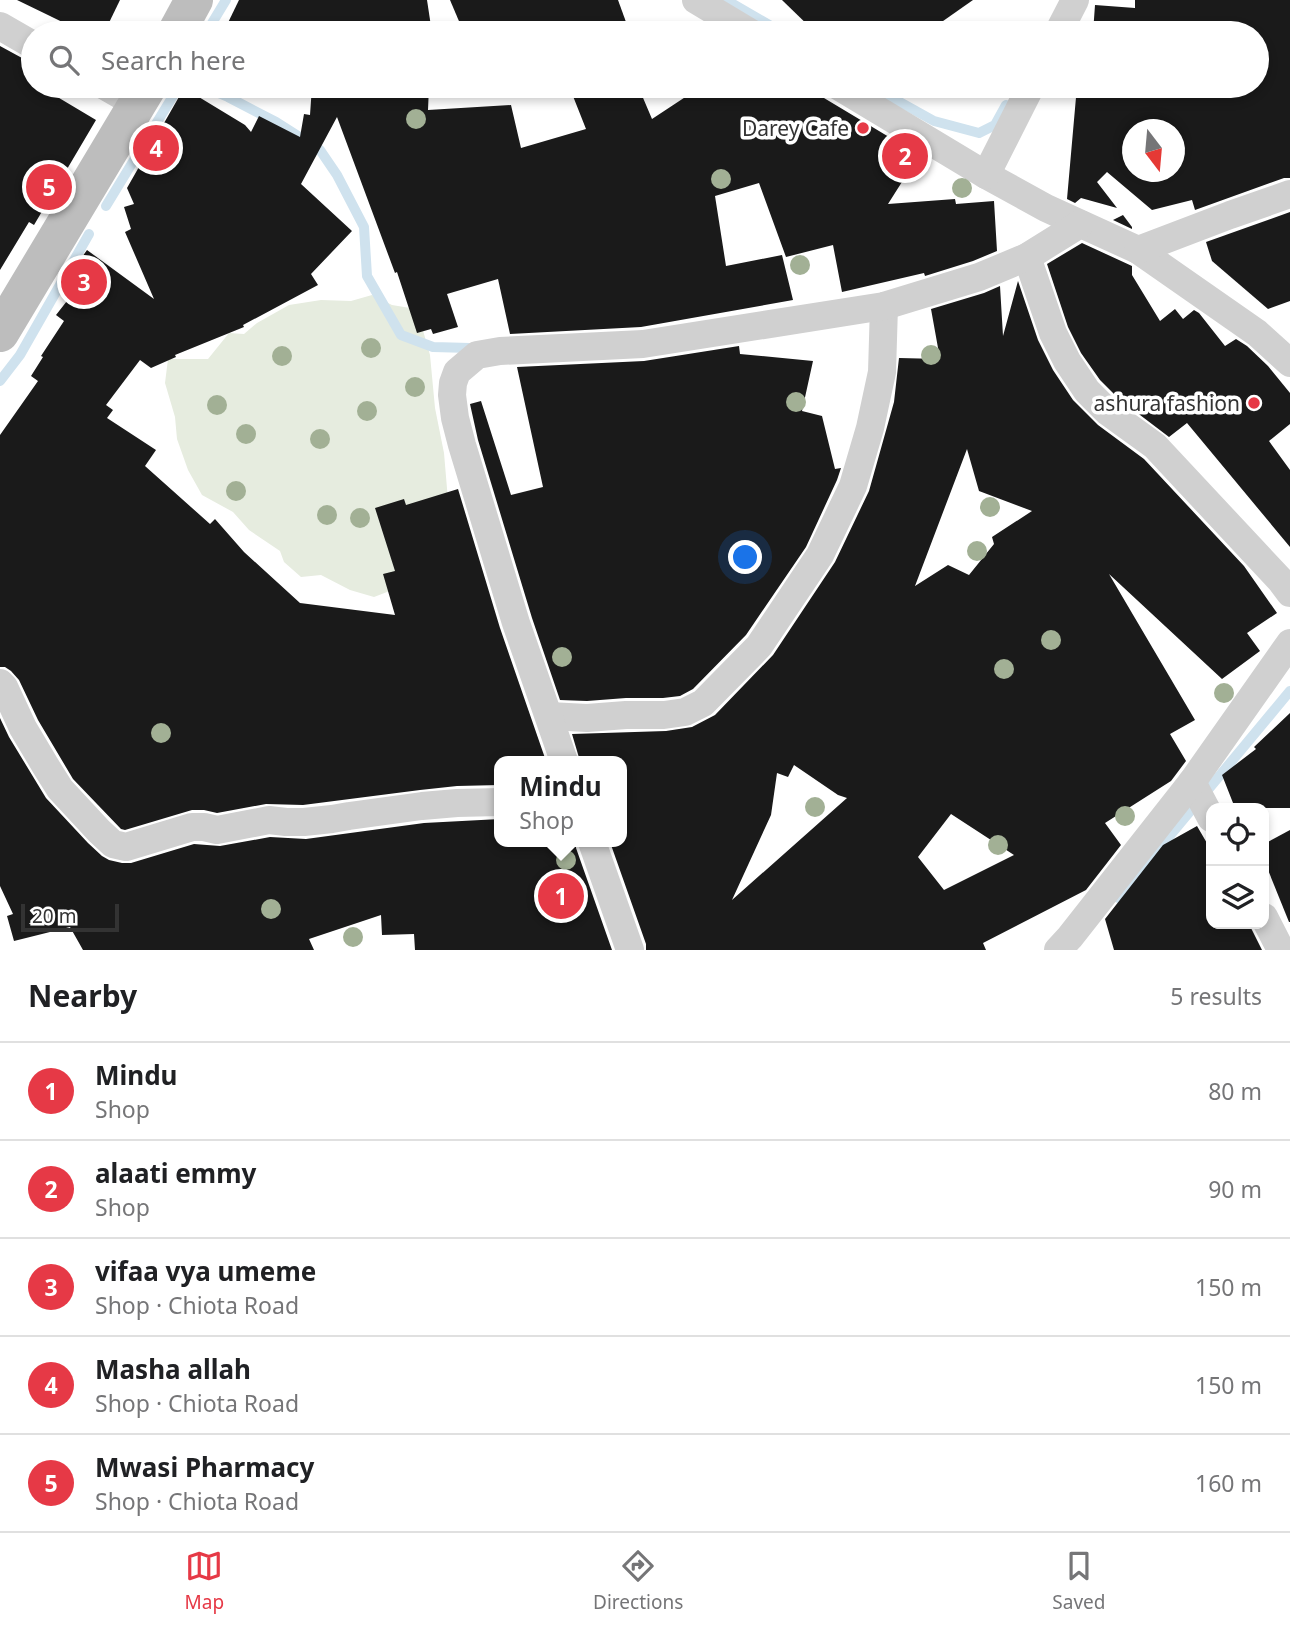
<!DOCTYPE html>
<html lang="en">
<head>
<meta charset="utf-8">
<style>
	:root { --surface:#fff; --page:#f6f6f6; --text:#202124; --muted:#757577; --line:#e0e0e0; --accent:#e63946 }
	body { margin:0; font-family:"Noto Sans",sans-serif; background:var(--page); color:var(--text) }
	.controls { position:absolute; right:21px; bottom:21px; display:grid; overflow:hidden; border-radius:14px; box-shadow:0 4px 10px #0003 }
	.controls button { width:63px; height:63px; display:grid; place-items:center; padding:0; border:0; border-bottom:2px solid var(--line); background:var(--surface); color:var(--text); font:35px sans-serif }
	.compass { position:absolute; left:1122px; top:119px; width:63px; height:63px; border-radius:50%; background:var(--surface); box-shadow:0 4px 10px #0003; rotate:164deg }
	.scale { position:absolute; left:21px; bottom:18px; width:98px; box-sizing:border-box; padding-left:7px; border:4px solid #333; border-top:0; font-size:19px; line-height:24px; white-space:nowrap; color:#333; -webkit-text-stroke:5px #fff; paint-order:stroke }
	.you { position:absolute; left:746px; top:558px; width:24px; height:24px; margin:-18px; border:5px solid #fff; border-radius:50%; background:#1a73e8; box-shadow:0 0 0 10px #1a73e833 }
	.badge { display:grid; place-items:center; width:46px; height:46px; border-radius:50%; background:var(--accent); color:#fff; font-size:23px; font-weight:700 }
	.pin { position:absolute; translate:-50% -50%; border:4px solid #fff; box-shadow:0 2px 7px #0006 }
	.popup { position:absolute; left:494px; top:756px; width:133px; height:91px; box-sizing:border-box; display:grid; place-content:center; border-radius:14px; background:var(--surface); filter:drop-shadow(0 2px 5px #0005); font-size:23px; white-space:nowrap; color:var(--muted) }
	.popup b { font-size:26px; color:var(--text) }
	.popup::after { content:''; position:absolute; left:50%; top:100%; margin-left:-14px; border:14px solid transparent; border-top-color:var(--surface) }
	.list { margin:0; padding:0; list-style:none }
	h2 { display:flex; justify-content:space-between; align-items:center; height:91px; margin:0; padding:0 28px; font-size:30px }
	h2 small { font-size:23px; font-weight:400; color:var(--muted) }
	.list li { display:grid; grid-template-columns:46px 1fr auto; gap:21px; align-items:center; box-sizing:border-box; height:98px; padding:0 28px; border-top:2px solid var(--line) }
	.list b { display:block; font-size:26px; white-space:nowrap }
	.list p { margin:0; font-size:23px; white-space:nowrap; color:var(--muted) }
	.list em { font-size:23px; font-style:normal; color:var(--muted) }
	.icon { flex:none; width:38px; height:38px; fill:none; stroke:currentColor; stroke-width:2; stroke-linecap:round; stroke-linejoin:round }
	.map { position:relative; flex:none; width:1290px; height:950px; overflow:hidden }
	.search { position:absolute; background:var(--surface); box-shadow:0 4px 10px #0003; left:21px; right:21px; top:21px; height:77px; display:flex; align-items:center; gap:18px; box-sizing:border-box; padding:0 24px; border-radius:38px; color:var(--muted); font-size:26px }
	.sheet { height:581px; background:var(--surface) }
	nav { display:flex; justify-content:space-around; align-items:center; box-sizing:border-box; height:98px; border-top:2px solid var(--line); background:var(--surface); font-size:19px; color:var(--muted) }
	nav a { display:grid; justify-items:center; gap:4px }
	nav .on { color:var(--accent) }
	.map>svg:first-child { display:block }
	.green { fill:#e6ecdf }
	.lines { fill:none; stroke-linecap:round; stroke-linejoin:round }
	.stream { stroke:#cfe2ee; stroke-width:10 }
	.building { fill:#1a1a1a; fill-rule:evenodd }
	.street { stroke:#d0d0d0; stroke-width:28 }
	.secondary { stroke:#bdbdbd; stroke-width:38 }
	.tree { fill:#a2b095 }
	.poi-dot { fill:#e63946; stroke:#fff; stroke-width:2.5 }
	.labels { text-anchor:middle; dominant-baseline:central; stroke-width:7; stroke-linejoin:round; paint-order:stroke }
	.poi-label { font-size:21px; fill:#333; stroke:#fff; text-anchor:end }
</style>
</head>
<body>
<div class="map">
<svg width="1290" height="950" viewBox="0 0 1290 950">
	<rect width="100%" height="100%" fill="#fff"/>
	<polygon class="green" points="372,295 392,305 410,308 420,320 430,355 435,408 444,453 452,547 434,574 374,597 350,590 321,575 301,577 284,562 280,551 249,530 233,512 202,495 188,470 177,439 175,417 165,383 168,359 208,359 229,333 244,334 257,323 289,305 321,300 351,301"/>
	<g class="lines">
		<g class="stream">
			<polyline points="726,0 783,33"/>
			<polyline points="206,33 226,0"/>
			<polyline points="202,86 228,97 276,122 320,150 337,175 364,227 367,276 401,335 433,347 470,348"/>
			<polyline points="871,86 934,121 979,133 995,125 1006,105"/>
			<polyline points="106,206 176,91 177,86"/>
			<polyline points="0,381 20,355 89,234"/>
			<polyline points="1118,898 1290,691"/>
		</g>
	</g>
	<g class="building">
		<polygon points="17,0 120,0 104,33 85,33"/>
		<polygon points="239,0 427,0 432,33 223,33"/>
		<polygon points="450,0 618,0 630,33 464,33"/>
		<polygon points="782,0 973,0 926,33 816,33"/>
		<path d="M1135,0H1290V178H1284L1195,210L1192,200L1152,210L1107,172L1097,182L1117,208L1081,198L1075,203L1067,199L1077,86H1257V33H1093L1095,5L1135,8ZM1132,130H1174V172H1132Z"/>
		<polygon points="0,46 33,64 33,86 39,86 96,120 34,225 29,222 0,270"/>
		<polygon points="312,86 429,86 428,110 511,105 521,148 586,129 569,86 638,86 652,119 702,86 804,86 919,155 888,204 955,199 956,204 994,201 997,251 973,261 925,276 924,273 842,292 833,245 786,257 759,183 715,196 726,266 782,255 793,300 641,327 510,334 498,279 447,294 458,327 433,334 431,329 417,333 397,272 395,273 337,117 301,184 352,231 311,274 318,285 243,325 244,327 175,355 176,357 151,368 140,360 106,405 113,410 107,418 156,450 145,466 210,524 215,519 244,552 300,603 395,615 383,574 395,571 375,508 404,499 406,505 458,489 500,628 546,761 500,761 500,785 457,786 420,790 303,805 266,804 217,813 204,810 192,810 125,830 121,829 73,779 38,720 19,680 11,671 5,667 0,667 0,435 38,381 31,376 43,357 41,356 64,321 56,315 74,292 63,284 87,250 154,299 125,232 131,229 124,207 134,204 127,188 184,88 245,125 251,132 259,116 300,137 304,114 310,115"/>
		<polygon points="1290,212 1290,301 1268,309 1212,261 1206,242"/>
		<polygon points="1123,215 1132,227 1132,229 1113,220"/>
		<polygon points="1082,243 1132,266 1132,275 1160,321 1175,309 1183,319 1194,310 1199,313 1225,346 1236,339 1247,346 1268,366 1290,393 1290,424 1269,441 1290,470 1290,547 1187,423 1169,437 1119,399 1100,380 1081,353 1068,327 1047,264"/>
		<path d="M1018,281L1038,340L1053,370L1073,400L1098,425L1144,459L1244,566L1277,613L1247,633L1260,651L1222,679L1109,574L1195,720L1170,734L1186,761L1171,781L1105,823L1121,845L1086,890L983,943L986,950H646V944L610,842H622V761H580L572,734L666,731L692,727L715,715L773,655L835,562L869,491L894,402L899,358L940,359L931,309L984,293L1000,286L1003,336ZM967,449L979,491L1032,511L992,537L994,544L969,575L948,565L915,586ZM794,765L838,795L847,798L732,900L771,815L777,773L788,777ZM951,814L1014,855L944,890L918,857Z"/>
		<polygon points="739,346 740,354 813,361 802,411 822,416 835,469 841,468 837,480 806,547 746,635 693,689 680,696 663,698 626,698 587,701 560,700 532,618 478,440 470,404 481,401 511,495 543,487 517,367 644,361"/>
		<polygon points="1290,713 1290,808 1235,808 1222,775 1256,749 1254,747"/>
		<polygon points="0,718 9,737 46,798 88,843 102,856 109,860 122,863 131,863 194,844 220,846 270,837 306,839 424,823 500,819 500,842 576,842 576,848 612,950 415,950 414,934 382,935 381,915 309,939 314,950 83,950 70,927 14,941 7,916 13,914 0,886"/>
		<polygon points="1197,826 1211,850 1211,924 1249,924 1262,950 1114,950 1105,919 1163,845"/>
		<polygon points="1290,830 1290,922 1289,922 1264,860 1264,844"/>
	</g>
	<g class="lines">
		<g class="street">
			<polyline points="696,0 751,33"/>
			<polyline points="0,26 33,45"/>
			<polyline points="1058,33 1075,0"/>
			<polyline points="105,86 138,105"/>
			<polyline points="838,86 986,175 1046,208 1138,250 1257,333 1290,363"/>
			<polyline points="986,175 1031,86"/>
			<polyline points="1138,250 1230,215 1290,194"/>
			<polyline points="1027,257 1053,333 1067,361 1087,391 1108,412 1155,446 1281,581 1290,593"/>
			<polyline points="0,683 4,687 23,728 45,765 60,789 99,831 113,844 126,847 192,827 204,827 217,830 269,820 286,822 304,822 332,819 349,816 422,806 457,803 500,802"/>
			<polyline points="549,716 587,718 626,715 664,715 685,712 703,703 759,646 820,555 853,486 870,428 882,372 884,306"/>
			<polyline points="564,761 516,623 462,445 455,418 452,395 453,383 457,372 477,355 500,351 643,344 884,306 979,277 1027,257 1080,224"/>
			<polyline points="1192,782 1211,818"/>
			<polyline points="592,842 630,950"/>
			<polyline points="1264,917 1281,950"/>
			<polyline points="1058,950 1070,937 1192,782 1290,643"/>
		</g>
		<g class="secondary">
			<polyline points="176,33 194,0"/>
			<polyline points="0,333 148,86"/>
		</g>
	</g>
	<g class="tree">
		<circle cx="416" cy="119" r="10"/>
		<circle cx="721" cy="179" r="10"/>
		<circle cx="962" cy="188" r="10"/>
		<circle cx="800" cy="265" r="10"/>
		<circle cx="371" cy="348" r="10"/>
		<circle cx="931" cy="355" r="10"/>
		<circle cx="282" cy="356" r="10"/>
		<circle cx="415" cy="387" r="10"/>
		<circle cx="796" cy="402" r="10"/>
		<circle cx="217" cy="405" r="10"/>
		<circle cx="367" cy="411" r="10"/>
		<circle cx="246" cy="434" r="10"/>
		<circle cx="320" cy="439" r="10"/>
		<circle cx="236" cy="491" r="10"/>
		<circle cx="990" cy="507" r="10"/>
		<circle cx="327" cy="515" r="10"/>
		<circle cx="360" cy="518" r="10"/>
		<circle cx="977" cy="551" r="10"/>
		<circle cx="1051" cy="640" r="10"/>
		<circle cx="562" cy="657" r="10"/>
		<circle cx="1004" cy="669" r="10"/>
		<circle cx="1224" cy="693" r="10"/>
		<circle cx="161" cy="733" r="10"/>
		<circle cx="815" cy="807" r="10"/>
		<circle cx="1125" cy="816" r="10"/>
		<circle cx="998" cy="845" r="10"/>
		<circle cx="566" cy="860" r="10"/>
		<circle cx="271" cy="909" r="10"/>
		<circle cx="353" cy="937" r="10"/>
	</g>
	<g class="poi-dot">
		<circle cx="863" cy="128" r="7"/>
		<circle cx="1254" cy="403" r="7"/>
	</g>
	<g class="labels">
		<g class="poi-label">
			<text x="849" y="128">Darey Cafe</text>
			<text x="1240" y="403">ashura fashion</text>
		</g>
	</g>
</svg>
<div class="controls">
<button><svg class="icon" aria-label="locate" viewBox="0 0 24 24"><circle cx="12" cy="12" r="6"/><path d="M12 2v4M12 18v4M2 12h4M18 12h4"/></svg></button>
<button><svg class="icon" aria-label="layers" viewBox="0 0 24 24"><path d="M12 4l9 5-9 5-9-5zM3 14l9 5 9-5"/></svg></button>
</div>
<svg class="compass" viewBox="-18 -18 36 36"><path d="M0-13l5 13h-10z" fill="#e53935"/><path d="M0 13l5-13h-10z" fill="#757577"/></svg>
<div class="scale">20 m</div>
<div class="you"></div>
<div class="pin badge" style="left:561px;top:896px">1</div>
<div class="popup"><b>Mindu</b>Shop</div>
<div class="pin badge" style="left:905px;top:156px">2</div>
<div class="pin badge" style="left:84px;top:282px">3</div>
<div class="pin badge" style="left:156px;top:148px">4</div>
<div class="pin badge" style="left:49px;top:187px">5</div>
<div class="search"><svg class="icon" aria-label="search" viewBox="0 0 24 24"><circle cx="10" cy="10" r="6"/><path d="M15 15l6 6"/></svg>Search here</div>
</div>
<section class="sheet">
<h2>Nearby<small>5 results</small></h2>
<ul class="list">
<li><span class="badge">1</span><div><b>Mindu</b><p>Shop</p></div><em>80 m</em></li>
<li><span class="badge">2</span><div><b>alaati emmy</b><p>Shop</p></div><em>90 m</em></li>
<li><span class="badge">3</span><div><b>vifaa vya umeme</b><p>Shop · Chiota Road</p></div><em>150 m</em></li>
<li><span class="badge">4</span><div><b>Masha allah</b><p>Shop · Chiota Road</p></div><em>150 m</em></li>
<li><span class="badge">5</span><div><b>Mwasi Pharmacy</b><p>Shop · Chiota Road</p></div><em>160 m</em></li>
</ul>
</section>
<nav>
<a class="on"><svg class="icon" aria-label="map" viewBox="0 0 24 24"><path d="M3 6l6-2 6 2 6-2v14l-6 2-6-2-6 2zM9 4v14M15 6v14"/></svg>Map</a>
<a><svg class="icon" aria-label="directions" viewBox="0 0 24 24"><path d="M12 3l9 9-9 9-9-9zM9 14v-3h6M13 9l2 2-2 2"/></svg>Directions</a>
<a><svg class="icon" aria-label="saved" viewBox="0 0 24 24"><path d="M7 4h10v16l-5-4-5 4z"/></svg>Saved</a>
</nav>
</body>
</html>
